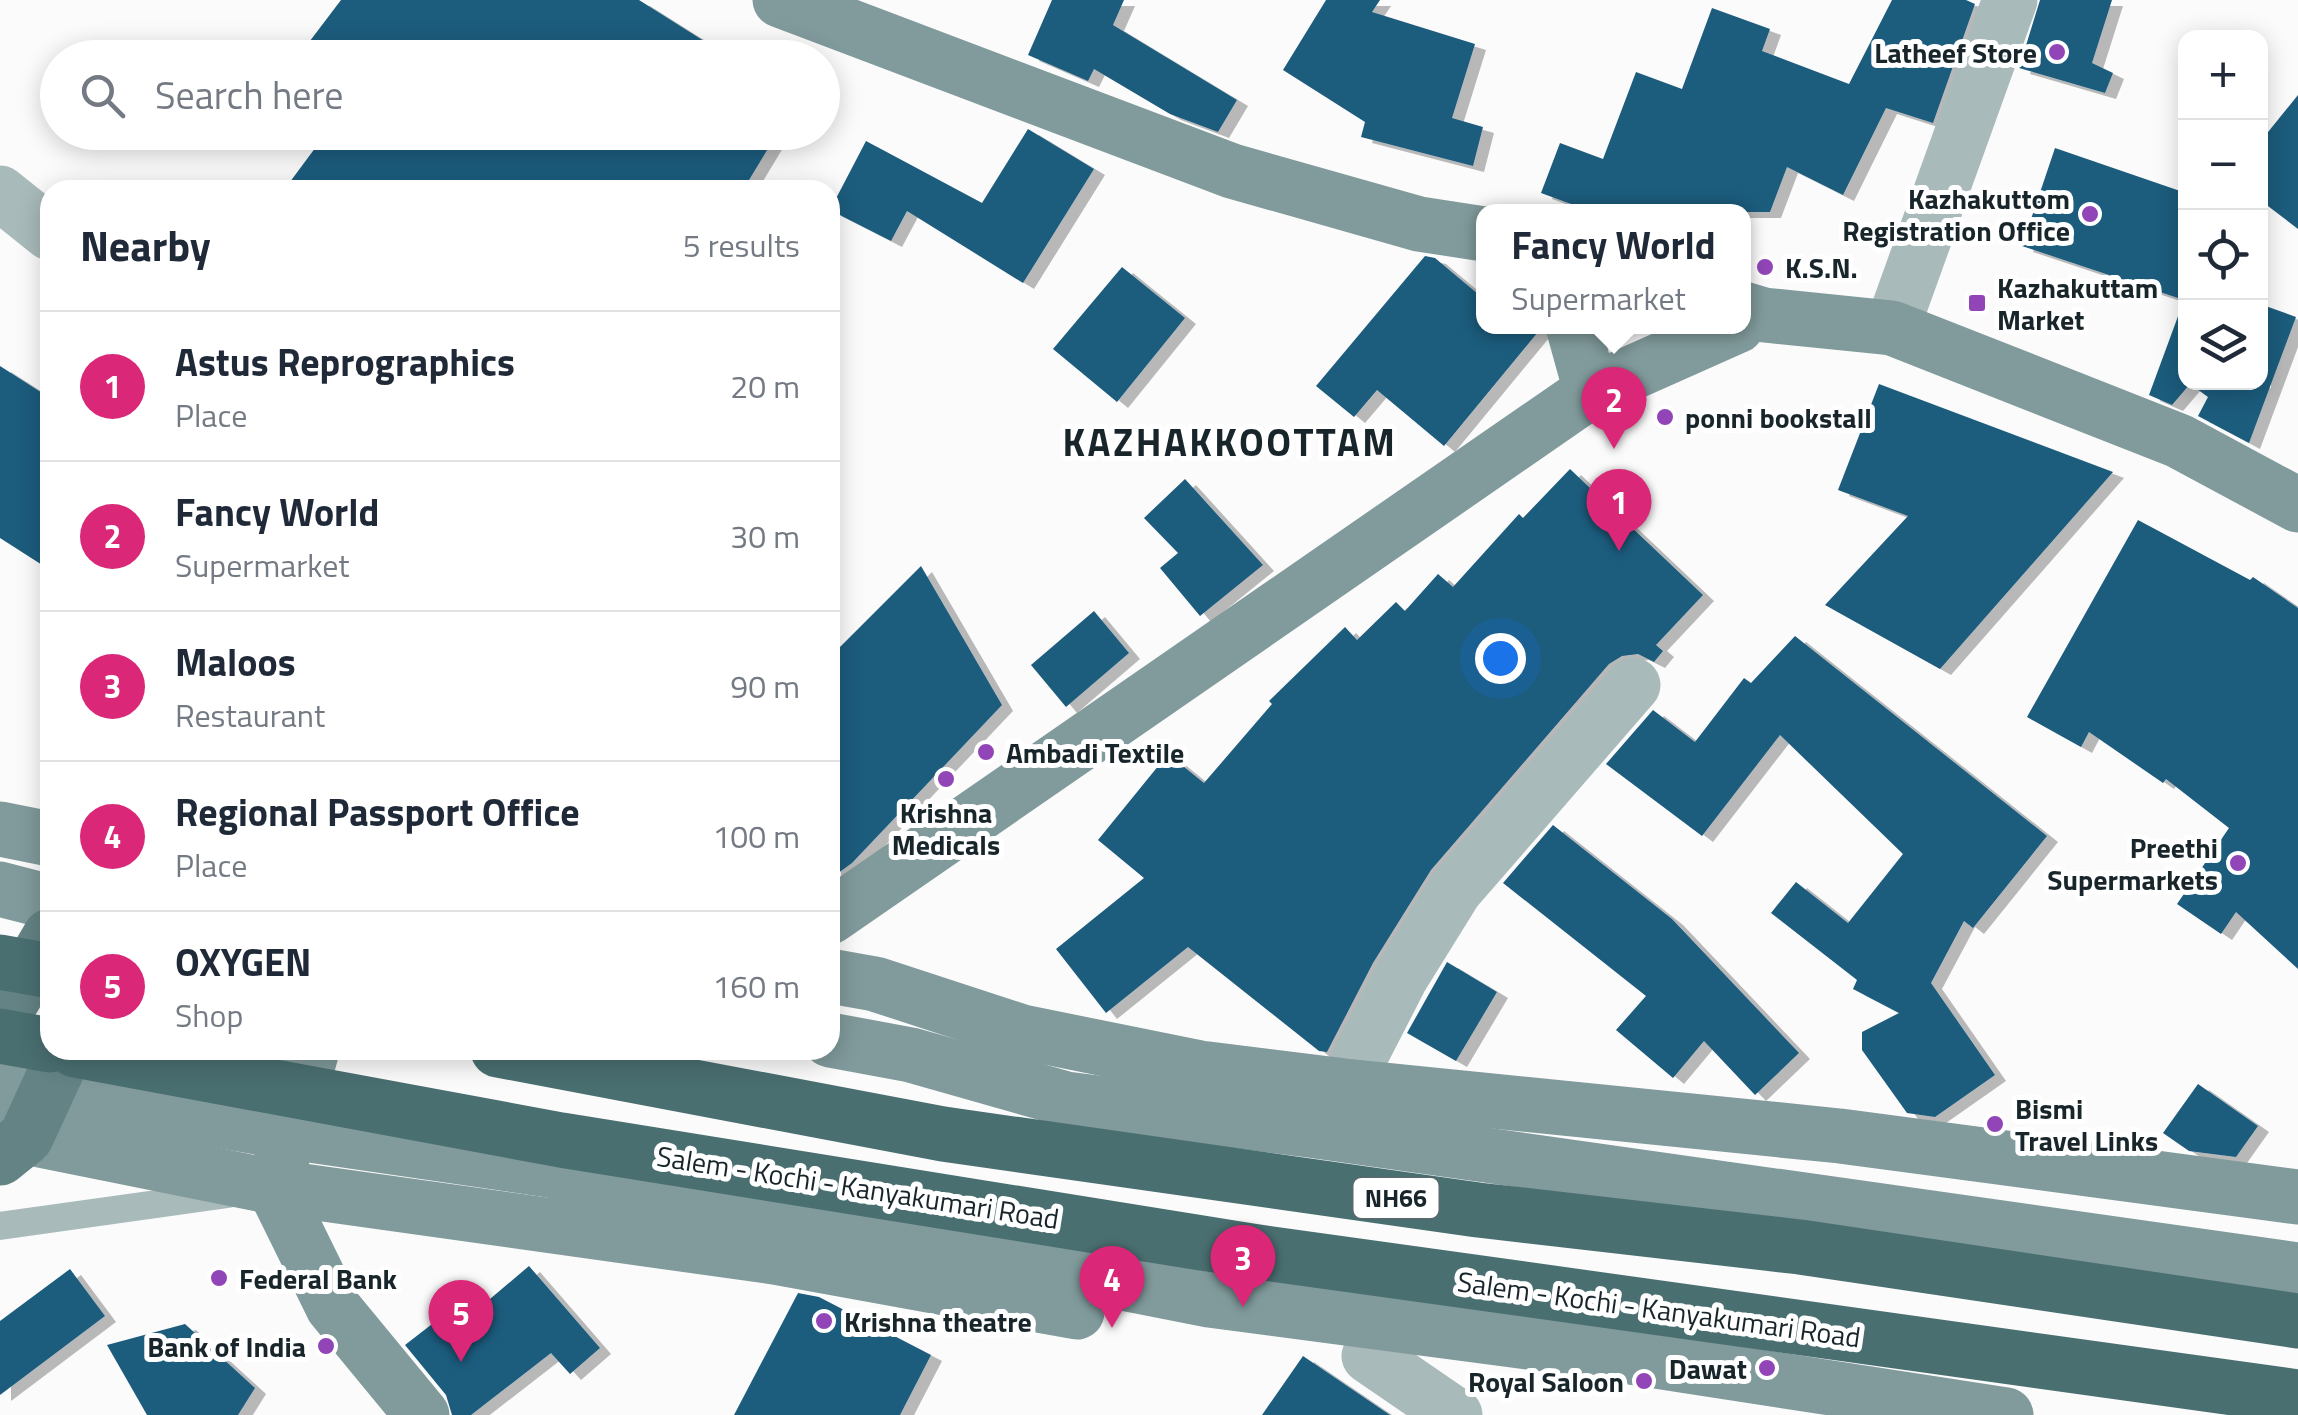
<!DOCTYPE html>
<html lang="en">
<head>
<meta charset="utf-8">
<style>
	:root { --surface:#fff; --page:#f6f6f7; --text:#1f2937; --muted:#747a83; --line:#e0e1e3; --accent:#db2777 }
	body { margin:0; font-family:"Titillium Web",sans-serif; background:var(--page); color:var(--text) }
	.controls { position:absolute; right:30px; top:30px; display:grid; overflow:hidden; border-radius:20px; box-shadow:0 5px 25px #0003 }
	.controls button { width:90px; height:90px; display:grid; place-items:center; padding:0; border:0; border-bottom:2px solid var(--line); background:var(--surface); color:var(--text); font:50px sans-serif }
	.you { position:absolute; left:1500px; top:658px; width:35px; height:35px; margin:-25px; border:8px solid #fff; border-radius:50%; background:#1a73e8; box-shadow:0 0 0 15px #1a73e833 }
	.badge { display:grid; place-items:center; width:65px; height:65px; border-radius:50%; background:var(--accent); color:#fff; font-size:32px; font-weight:700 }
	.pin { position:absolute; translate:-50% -82px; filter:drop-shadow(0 2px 5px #0008) }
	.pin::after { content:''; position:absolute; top:52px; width:35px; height:30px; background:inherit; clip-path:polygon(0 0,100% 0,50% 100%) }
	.popup { position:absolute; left:1476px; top:204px; width:275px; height:130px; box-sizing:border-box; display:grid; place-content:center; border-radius:20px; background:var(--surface); filter:drop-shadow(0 2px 8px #0005); font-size:32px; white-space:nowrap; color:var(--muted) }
	.popup b { font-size:38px; color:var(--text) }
	.popup::after { content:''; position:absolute; left:50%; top:100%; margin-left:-20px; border:20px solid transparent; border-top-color:var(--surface) }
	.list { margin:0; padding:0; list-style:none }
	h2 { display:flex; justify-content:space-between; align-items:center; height:130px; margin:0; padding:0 40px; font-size:42px }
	h2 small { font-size:32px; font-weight:400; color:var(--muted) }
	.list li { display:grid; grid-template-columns:65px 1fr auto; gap:30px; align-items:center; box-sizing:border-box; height:150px; padding:0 40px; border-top:2px solid var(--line) }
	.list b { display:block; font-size:38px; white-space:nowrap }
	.list p { margin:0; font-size:32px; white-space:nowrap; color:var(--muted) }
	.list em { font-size:32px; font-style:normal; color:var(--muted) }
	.icon { flex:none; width:55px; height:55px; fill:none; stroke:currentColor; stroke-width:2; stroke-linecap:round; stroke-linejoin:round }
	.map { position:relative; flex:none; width:2298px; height:1415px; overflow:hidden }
	.search { position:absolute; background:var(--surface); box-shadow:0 5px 25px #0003; left:40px; top:40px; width:800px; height:110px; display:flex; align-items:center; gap:25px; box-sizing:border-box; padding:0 35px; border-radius:55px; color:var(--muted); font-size:38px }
	.panel { position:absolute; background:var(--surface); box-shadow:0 5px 25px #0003; left:40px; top:180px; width:800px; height:880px; border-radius:30px }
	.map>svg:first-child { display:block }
	.building { fill:#1f5b7d; filter:url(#shadow) }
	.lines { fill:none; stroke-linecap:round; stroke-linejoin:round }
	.lane { stroke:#a9babb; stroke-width:28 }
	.street { stroke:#a9babb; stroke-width:55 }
	.secondary { stroke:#819a9b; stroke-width:55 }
	.primary { stroke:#648384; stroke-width:55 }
	.highway { stroke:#4a6f71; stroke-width:55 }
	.highway-bridge { stroke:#4a6f71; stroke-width:55 }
	.poi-dot { fill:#9145b7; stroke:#fff; stroke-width:4 }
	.labels { text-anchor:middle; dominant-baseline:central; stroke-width:10; stroke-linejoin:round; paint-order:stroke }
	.shield { fill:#fff; stroke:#5d676b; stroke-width:2.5 }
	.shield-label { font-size:25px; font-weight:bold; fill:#18262b }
	.poi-label { font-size:28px; font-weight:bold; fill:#18262b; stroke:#fff; text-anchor:start }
	.street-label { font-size:28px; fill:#18262b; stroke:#fff }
	.district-label { font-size:38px; font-weight:bold; letter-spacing:2.5px; fill:#18262b; stroke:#fff }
</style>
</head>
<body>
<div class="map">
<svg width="2298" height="1415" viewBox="0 0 2298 1415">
	<defs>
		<filter id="shadow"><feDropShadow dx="11" dy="6" stdDeviation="0" flood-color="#0004"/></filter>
	</defs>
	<rect width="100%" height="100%" fill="#fbfbfb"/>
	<g class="building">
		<polygon points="341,0 639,0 731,58 297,58"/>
		<polygon points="1052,0 1124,0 1113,25 1237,100 1218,132 1170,114 1094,69 1088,81 1028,55"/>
		<polygon points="1326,0 1380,0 1372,12 1475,44 1452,118 1483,127 1473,166 1361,137 1365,122 1283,70"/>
		<polygon points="1892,0 1966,0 1975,4 1933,123 1886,108 1843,195 1787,167 1770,212 1593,212 1541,193 1560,143 1603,159 1636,72 1682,89 1712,8 1770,29 1762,51 1849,84"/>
		<polygon points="2040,0 2112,0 2092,63 2113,73 2105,93 2019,68"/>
		<polygon points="2298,95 2298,229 2260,200 2260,142"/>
		<polygon points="1028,129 1094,169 1023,283 907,211 891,241 830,210 866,141 982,203"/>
		<polygon points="327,132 778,132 743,190 284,190"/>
		<polygon points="2055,148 2186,193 2186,382 2260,382 2260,304 2296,317 2249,443 2198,416 2208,397 2190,384 2172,405 2149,395 2184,300 2022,246"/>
		<polygon points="1425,256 1435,258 1484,299 1484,326 1543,326 1444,446 1377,390 1354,417 1316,386"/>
		<polygon points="1122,267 1185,318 1117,402 1053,349"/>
		<polygon points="0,366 50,398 50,570 0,538"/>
		<polygon points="1879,384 2113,472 1940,669 1825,605 1908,516 1838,490"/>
		<polygon points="1570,469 1703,595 1656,645 1663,651 1654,662 1638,654 1622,656 1609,664 1431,870 1373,963 1327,1052 1319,1051 1188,947 1106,1013 1056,949 1144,878 1098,840 1168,754 1204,783 1272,704 1269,701 1345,627 1357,640 1396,602 1405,611 1438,574 1453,587 1519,514 1523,518"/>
		<polygon points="1185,479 1263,565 1200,616 1160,568 1178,553 1144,518"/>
		<polygon points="2138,520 2250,580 2253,577 2298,608 2298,969 2236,912 2221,934 2177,904 2229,828 2166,779 2163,783 2089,732 2081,747 2027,717"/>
		<polygon points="921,566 1002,705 852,863 830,879 830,657"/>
		<polygon points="1094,611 1129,653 1066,707 1031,665"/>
		<polygon points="1795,636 2047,836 1973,928 1964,921 1931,983 1995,1075 1935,1117 1907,1113 1862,1050 1862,1032 1899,1013 1853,989 1857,980 1771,913 1796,882 1848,923 1903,854 1780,735 1702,836 1606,764 1653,710 1695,742 1744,678 1751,683"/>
		<polygon points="1553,825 1672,919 1799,1053 1755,1095 1704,1041 1673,1078 1616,1030 1646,996 1503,883"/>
		<polygon points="1447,962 1497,992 1456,1061 1407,1033"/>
		<polygon points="2198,1084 2258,1126 2236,1157 2189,1151 2163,1133"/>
		<polygon points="529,1266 600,1348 570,1374 551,1353 471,1415 452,1415 446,1395 405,1345 467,1297 477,1310"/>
		<polygon points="70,1269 105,1316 0,1395 0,1321"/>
		<polygon points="798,1293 819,1297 931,1355 900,1415 734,1415"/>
		<polygon points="185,1324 255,1388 238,1415 147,1415 107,1345"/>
		<polygon points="1303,1356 1390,1415 1262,1415"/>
	</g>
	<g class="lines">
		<polyline class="lane" points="0,1226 228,1194"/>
		<g class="street">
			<polyline points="0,193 50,233"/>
			<polyline points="1892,328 2010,0"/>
			<polyline points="1345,1086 1401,977 1455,890 1633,685"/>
			<polyline points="1369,1356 1455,1415"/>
		</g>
		<g class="secondary">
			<polyline points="780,0 1232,171 1419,224 1484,234"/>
			<polyline points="1744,309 1764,315 1892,328 2179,441 2298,505"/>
			<polyline points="1573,326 1591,391"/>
			<polyline points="0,829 50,839"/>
			<polyline points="0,889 50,902"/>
			<polyline points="830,917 1591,391 1737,326"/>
			<polyline points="830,976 875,984 1022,1032 1200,1068 1345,1086 1840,1136 2298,1197"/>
			<polyline points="830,1040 911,1055 1066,1099 1309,1130 2298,1270"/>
			<polyline points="312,1050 274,1187 333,1307 422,1415"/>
			<polyline points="0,1082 269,1129 549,1170 1209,1300 1559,1346 2006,1415"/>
			<polyline points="0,1132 274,1187 774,1257 1077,1312"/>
		</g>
		<g class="primary">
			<polyline points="0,1021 50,936"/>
			<polyline points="0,1158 26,1137 66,1050"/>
		</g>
		<g class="highway">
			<polyline points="0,1036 50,1045"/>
			<polyline points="498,1050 943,1134 1478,1210 1800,1247 2298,1321"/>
		</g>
		<g class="highway-bridge">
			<polyline points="0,962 50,971"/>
			<polyline points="75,1050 561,1140 1251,1251 2298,1397"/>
		</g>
	</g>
	<g class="poi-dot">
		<circle cx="2057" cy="52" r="10"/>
		<circle cx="2090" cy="214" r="10"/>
		<circle cx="1765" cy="267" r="10"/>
		<rect x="1967" y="293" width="20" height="20" rx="5"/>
		<circle cx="1665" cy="417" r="10"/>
		<circle cx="986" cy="752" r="10"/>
		<circle cx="946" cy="779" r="10"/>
		<circle cx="2238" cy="863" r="10"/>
		<circle cx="1995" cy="1124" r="10"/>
		<circle cx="219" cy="1278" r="10"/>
		<circle cx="824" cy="1321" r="10"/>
		<circle cx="326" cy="1346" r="10"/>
		<circle cx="1767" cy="1368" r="10"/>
		<circle cx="1644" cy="1381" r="10"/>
	</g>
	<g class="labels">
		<rect class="shield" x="1353.5" y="1178" width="85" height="40" rx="8"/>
		<g class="shield-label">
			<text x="1396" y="1198">NH66</text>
		</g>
		<g class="poi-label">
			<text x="2037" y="52" text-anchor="end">Latheef Store</text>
			<text x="2070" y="198" text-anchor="end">Kazhakuttom<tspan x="2070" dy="32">Registration Office</tspan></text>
			<text x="1785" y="267">K.S.N.</text>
			<text x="1997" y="287">Kazhakuttam<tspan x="1997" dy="32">Market</tspan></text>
			<text x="1685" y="417">ponni bookstall</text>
			<text x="1006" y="752">Ambadi Textile</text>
			<text x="946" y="812" text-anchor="middle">Krishna<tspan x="946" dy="32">Medicals</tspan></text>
			<text x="2218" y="847" text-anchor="end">Preethi<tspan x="2218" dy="32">Supermarkets</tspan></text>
			<text x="2015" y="1108">Bismi<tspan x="2015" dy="32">Travel Links</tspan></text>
			<text x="239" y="1278">Federal Bank</text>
			<text x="844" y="1321">Krishna theatre</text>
			<text x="306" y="1346" text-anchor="end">Bank of India</text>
			<text x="1747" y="1368" text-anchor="end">Dawat</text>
			<text x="1624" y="1381" text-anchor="end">Royal Saloon</text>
		</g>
		<g class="street-label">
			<text transform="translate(858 1187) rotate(9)">Salem - Kochi - Kanyakumari Road</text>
			<text transform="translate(1659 1309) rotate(8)">Salem - Kochi - Kanyakumari Road</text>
		</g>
		<g class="district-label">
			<text x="1230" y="442">KAZHAKKOOTTAM</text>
		</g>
	</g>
</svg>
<div class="controls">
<button>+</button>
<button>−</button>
<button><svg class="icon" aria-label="locate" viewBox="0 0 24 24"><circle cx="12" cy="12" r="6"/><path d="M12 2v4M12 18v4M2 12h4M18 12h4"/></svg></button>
<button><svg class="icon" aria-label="layers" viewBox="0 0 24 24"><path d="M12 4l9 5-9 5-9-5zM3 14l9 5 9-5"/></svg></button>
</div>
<div class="you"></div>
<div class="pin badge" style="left:1619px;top:551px">1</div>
<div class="pin badge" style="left:1614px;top:449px">2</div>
<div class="popup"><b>Fancy World</b>Supermarket</div>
<div class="pin badge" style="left:1243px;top:1307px">3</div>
<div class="pin badge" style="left:1112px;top:1328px">4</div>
<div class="pin badge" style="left:461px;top:1362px">5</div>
<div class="search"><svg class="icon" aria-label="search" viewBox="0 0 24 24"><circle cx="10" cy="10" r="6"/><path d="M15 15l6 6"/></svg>Search here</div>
<section class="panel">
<h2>Nearby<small>5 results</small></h2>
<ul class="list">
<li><span class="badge">1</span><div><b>Astus Reprographics</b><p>Place</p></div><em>20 m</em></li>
<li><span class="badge">2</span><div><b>Fancy World</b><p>Supermarket</p></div><em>30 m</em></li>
<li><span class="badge">3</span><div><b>Maloos</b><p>Restaurant</p></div><em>90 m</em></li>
<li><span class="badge">4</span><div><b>Regional Passport Office</b><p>Place</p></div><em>100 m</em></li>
<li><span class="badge">5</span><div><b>OXYGEN</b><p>Shop</p></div><em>160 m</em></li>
</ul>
</section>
</div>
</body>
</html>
